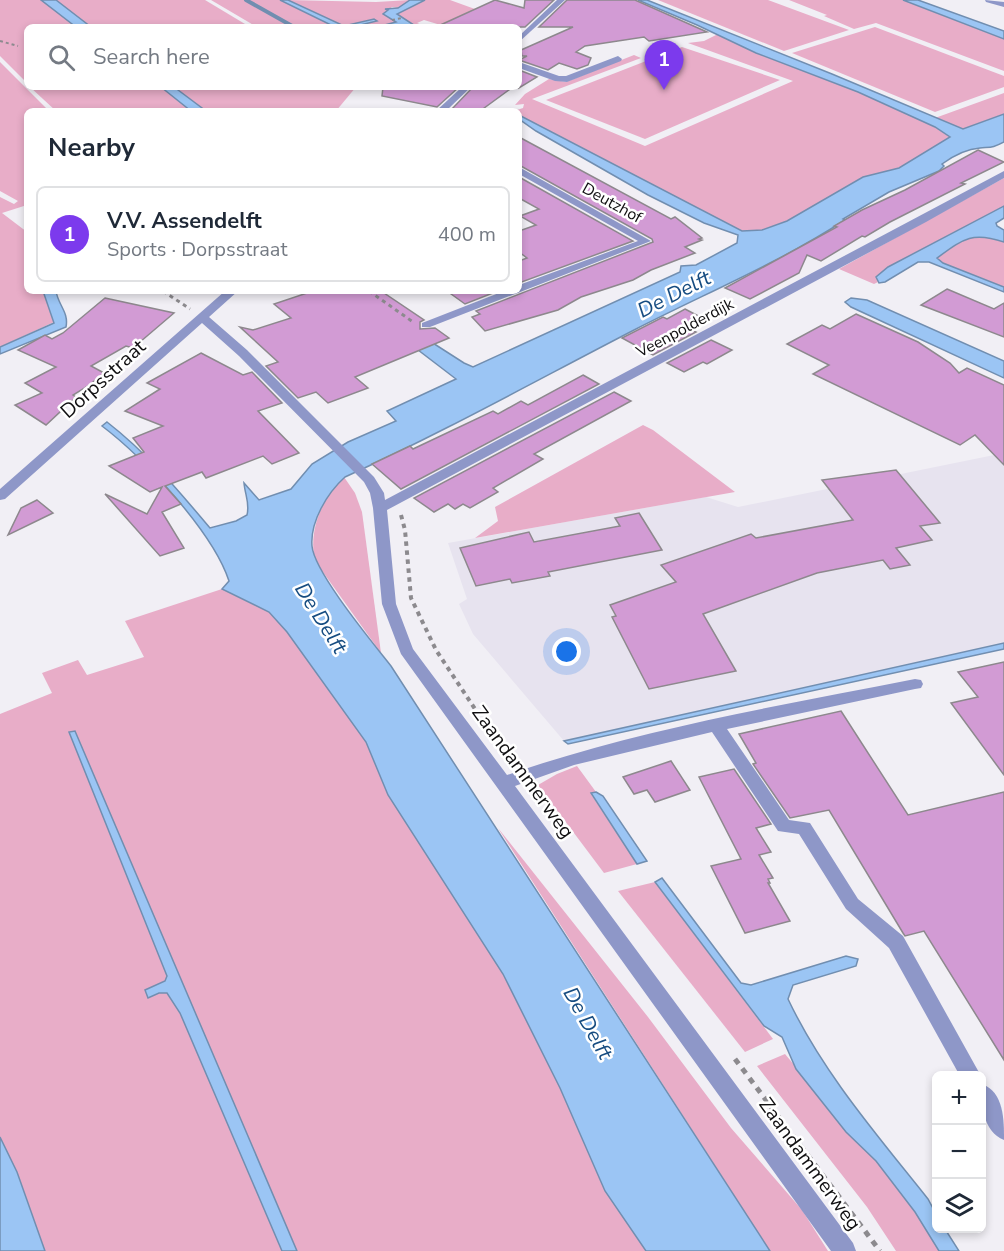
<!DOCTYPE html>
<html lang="en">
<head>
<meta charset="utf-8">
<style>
	:root { --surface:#fff; --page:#f6f6f7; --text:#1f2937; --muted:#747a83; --line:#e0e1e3; --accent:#7c3aed }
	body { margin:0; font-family:"Nunito Sans",sans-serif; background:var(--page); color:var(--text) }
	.controls { position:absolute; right:18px; bottom:18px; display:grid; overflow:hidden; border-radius:9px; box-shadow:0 3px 9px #0003 }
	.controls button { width:54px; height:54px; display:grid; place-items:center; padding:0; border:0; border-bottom:2px solid var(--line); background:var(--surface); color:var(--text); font:30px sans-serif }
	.you { position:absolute; left:567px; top:652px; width:21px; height:21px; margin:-15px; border:4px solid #fff; border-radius:50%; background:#1a73e8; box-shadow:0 0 0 9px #1a73e833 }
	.badge { display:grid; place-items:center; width:39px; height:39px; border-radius:50%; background:var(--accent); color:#fff; font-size:20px; font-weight:700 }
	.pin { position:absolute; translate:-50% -50px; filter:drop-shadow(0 2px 3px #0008) }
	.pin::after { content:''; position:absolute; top:32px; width:21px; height:18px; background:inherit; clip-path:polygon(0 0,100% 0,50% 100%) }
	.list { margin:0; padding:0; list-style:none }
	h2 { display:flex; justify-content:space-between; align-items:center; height:78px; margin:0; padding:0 24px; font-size:26px }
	h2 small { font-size:20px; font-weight:400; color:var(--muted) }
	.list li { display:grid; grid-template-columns:39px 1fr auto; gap:18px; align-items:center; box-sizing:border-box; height:96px; margin:0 12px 12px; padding:0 12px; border:2px solid var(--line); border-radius:9px }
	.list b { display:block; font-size:22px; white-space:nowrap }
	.list p { margin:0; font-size:20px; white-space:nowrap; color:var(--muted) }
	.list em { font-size:20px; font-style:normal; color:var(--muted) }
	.icon { flex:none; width:33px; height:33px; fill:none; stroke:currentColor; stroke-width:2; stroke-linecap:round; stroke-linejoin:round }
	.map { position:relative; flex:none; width:1004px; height:1251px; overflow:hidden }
	.search { position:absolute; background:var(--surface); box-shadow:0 3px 9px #0003; left:24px; top:24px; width:498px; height:66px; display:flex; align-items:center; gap:15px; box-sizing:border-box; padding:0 21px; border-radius:9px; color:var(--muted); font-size:22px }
	.panel { position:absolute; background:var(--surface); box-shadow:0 3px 9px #0003; left:24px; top:108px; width:498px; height:186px; border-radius:9px }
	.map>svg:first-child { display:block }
	.built { fill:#e7e3ef }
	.green { fill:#e8adc8 }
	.water { fill:#9bc5f4; stroke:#718eb0; stroke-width:1.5 }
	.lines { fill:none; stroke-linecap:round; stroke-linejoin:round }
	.stream { stroke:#718eb0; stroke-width:4 }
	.building { fill:#d29bd4; stroke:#8d888d; stroke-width:1.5 }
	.path-far3 { stroke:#8c8a8e; stroke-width:2; stroke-dasharray:3 3; stroke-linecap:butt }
	.path-far2 { stroke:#8c8a8e; stroke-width:3; stroke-dasharray:4 4; stroke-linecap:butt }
	.path-far1 { stroke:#8c8a8e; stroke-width:4; stroke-dasharray:4.5 4.5; stroke-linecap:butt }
	.path { stroke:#8c8a8e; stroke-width:5; stroke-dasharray:6 6; stroke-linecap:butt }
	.minor { fill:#8e97c8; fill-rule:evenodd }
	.labels { text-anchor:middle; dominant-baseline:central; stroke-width:5; stroke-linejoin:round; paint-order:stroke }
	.far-street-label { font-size:16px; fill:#100f11; stroke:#fff }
	.street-label { font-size:20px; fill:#100f11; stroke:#fff }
	.water-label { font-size:21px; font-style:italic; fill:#164c81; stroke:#fff }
</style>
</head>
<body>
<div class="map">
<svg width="1004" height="1251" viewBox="0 0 1004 1251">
	<rect width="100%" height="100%" fill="#f1eff5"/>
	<polygon class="built" points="1004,453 1004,643 564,741 473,634 459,604 467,599 448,543 706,497 738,507"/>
	<g class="green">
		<polygon points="0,0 41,0 76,27 27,27 27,83 0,56"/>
		<polygon points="56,0 205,0 250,27 91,27"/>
		<polygon points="211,0 280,0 335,27 257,27"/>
		<polygon points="288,0 376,2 410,0 398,8 392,7 383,14 397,22 377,27 352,27 376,21 374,19 344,26"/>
		<polygon points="425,0 450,0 497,17 444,26 424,20 417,23 427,27 417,27 397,14"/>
		<polygon points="658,0 768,0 849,30 784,51"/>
		<polygon points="789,0 903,0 1004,39 1004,71 876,23 854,29 824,16 827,15"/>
		<polygon points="875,27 1004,76 1004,87 935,112 792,53"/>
		<polygon points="718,34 756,53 858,92 935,127 950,137 899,168 863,177 787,221 762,230 742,231 650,185 519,115 519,111 514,111 523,108 524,104 515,105 525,94 549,79 566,82 634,55 641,58 532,99 645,146 793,81 688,43 704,41"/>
		<polygon points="682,47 780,80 645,139 546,100"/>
		<polygon points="0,62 49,111 27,111 27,205 2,213 27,232 27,291 43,291 54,322 0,347 0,197 14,204 18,201 0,191"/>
		<polygon points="30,87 161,87 191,111 56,111"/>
		<polygon points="174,87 356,87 336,111 206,111"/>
		<polygon points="1004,93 1004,114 963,129 935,118"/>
		<polygon points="1004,178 1004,206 903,259 876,277 878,282 874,284 839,269"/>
		<polygon points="978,235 1004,242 1004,287 943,263 936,258 965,239"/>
		<polygon points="643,425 653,430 735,492 475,538 498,521 495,507"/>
		<path d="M344,477L355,493L362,512L381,653L315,561C308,530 322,498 344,477Z"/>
		<polygon points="222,589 269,612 287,632 366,742 388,795 503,974 560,1088 605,1191 646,1251 45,1251 17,1172 0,1137 0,714 52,693 42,673 78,660 87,675 144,657 125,621"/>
		<polygon points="577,766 596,792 591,794 637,864 604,873 538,785 557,774"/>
		<polygon points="498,828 648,1017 731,1128 802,1210 828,1251 770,1251"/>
		<polygon points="655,882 773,1039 745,1052 618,891"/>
		<polygon points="785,1054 837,1116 846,1132 876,1161 915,1212 939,1251 896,1251 867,1207 757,1066"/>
	</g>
	<g class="water">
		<polygon points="41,0 56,0 91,27 76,27"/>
		<polygon points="280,0 288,0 344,26 374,19 377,21 352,27 335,27"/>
		<polygon points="410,0 425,0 397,14 417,27 377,27 396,22 383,14 388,10 385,9 398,8"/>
		<path d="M638,0H647L832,74L963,129L1004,114V142C993,148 991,147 980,148C966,149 953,156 942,164L944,166L939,171L889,192L843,219L845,220C779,263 706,293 636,329C539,379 444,432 345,477C327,493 310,522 312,546C314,572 373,643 391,666L770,1251H646L605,1191L560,1088L503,974L388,795L366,742L287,632L269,612L222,589L229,581C213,532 143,457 102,426L107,422C147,453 178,490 210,528L236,521L247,515C250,503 245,495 244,483L259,500L291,489L312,464L348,442L396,421L387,411L456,379L375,317L372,304L464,363L473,367L680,272L681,266L696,265L737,243L738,235L704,223L648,195L536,131L519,119V115L742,231L762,230L787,221L863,177L899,168L950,137L935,127L858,92L756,53L697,25Z"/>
		<polygon points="903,0 918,0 1004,31 1004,39"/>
		<polygon points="161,87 174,87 206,111 191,111"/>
		<path d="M1004,206V218L996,223L997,226L1004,230V242C972,231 963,239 937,258L943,263L1004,287V292L929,262H918L885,282L879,283L876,277L888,267Z"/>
		<path d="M43,291H56C58,305 69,312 66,327L0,354V347L54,323Z"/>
		<polygon points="851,298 867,300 1004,361 1004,378 851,307 845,302"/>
		<polygon points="1004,643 1004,649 568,744 564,741"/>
		<polygon points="75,731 297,1251 282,1251 180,1013 167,993 159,993 148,998 145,990 165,981 167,976 69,732"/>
		<polygon points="596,792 603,796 647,861 637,864 591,793"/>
		<path d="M662,878L741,983L751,985L846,956L858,959L856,966L793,985L788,999C823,1073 878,1136 928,1199L936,1214V1228L945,1229L959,1251H939L915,1212L876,1161L846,1132L796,1069L782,1037L764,1026L655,882Z"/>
		<polygon points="0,1137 17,1172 45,1251 0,1251"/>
	</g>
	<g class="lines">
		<polyline class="stream" points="246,0 294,27"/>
	</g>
	<g class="building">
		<polygon points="495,0 524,8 525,0 554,0 525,27 436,27"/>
		<polygon points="567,0 635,0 707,32 649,41 644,37 585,46 576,52 591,58 588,65 577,69 559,63 548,70 519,60 527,56 522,56 521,50 573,27 539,27"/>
		<polygon points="519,70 537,77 519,88"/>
		<polygon points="383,87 459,87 437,107 382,96"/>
		<polygon points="473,87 513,87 480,111 451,110"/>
		<polygon points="519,137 671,219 675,217 702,238 699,239 702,240 685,247 695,253 651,270 633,280 581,297 558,310 485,331 472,317 480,314 476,311 653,242 652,239 519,165"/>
		<polygon points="978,150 1004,162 961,183 965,184 890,222 865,237 862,236 821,261 807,255 799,273 750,299 725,288 837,227 834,226 862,210 905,190"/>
		<polygon points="519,177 633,241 519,283 519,261 527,258 519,252 519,231 536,225 520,216 539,209 519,198"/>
		<polygon points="947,289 994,309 1004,303 1004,337 921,305"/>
		<polygon points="313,291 381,291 424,320 420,322 420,329 435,328 449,338 355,377 368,388 328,403 316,392 298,398 266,366 278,362 240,327 253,330 291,318 274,304"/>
		<polygon points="447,291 498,291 465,304"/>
		<polygon points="105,298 174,313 133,348 126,346 91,366 104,373 88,386 73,395 76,397 46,425 15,405 42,393 25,383 56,367 18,350 45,335 52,339 63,333"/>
		<polygon points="685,309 708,321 692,330 696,332 653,355 622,338 663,317 667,319"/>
		<polygon points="856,314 918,342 950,363 959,373 967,368 1004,385 1004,465 975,435 960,445 813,374 829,365 787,344 822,325 830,329"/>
		<polygon points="711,340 732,350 707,364 703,362 684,372 667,363"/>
		<polygon points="201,353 243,375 252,372 282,403 258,411 299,453 272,464 263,456 206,478 202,472 165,486 181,504 162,512 184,548 160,556 105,494 147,514 162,487 150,492 109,466 144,452 133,438 163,426 125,411 160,389 147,383"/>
		<polygon points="583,375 599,384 401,489 372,464 410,446 413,449 493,411 498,414 521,401 528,405"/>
		<polygon points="614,392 631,401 534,454 543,459 493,488 498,492 470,508 463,504 455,509 448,504 434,512 414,498"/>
		<polygon points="896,470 940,523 920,526 932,540 896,548 910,565 890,569 883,560 817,573 703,614 736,671 649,689 612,617 616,616 610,605 676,582 661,565 751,534 756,538 853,520 822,480"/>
		<polygon points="37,500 53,513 8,535 21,508"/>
		<polygon points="639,513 662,550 548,572 550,576 512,583 510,579 476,586 460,548 529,532 534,542 620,526 615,518"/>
		<polygon points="1004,662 1004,775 951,703 978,697 958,672"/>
		<polygon points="841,711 908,815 1004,792 1004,1060 924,931 905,936 903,933 829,810 790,818 753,764 756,763 739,734"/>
		<polygon points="671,761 690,790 655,802 647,790 634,794 623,777"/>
		<polygon points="734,769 771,824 756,828 771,852 759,855 773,878 768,879 770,883 768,883 790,921 745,933 711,866 741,859 699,777"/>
	</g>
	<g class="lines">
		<g class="path-far3">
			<polyline points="392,20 402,18"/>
			<polyline points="0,41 18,46"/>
		</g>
		<g class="path-far2">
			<polyline points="163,291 190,309"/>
			<polyline points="369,291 413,322"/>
		</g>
		<polyline class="path-far1" points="401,515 405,530 411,598 436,650 475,709"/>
		<polyline class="path" points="735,1059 880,1251"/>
		<g class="minor">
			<polygon points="557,0 565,0 519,42 519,36"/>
			<polygon points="985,0 1004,2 1004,7 986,2"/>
			<polygon points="618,56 622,59 621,61 567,82 555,81 519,68 519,62 559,76 566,76"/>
			<polygon points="462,87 471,87 446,111 436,111"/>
			<polygon points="519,167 651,241 430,327 422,327 422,323 504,291 519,291 519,285 638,241 519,174"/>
			<path d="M1004,171V178L926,222L387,510L396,604L413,649L507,775C639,729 778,706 915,679L921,680L923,684L921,688L915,689L727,729L789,820L810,823L858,899L903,936L981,1076H960L889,948L846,909L799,834L778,831L712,732L574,765L515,786L853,1243L856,1251H831L401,654L382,604L373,508L370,493L364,482L239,356L202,323L5,499L0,500V489L225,291H238L209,317L247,350L374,477L384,493L385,500Z"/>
			<path d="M982,1084C1004,1092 1004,1120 1004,1140C983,1132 980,1103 982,1084Z"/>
		</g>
	</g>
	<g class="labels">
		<g class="far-street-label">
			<text transform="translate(612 203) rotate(29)">Deutzhof</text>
			<text transform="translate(685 328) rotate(-28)">Veenpolderdijk</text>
		</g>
		<g class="street-label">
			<text transform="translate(103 379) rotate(-42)">Dorpsstraat</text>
			<text transform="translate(523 772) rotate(54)">Zaandammerweg</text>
			<text transform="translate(810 1164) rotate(54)">Zaandammerweg</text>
		</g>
		<g class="water-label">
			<text transform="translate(674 294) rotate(-27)">De Delft</text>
			<text transform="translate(321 618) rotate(58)">De Delft</text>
			<text transform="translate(588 1023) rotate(61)">De Delft</text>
		</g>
	</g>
</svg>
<div class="controls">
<button>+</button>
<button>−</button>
<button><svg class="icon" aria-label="layers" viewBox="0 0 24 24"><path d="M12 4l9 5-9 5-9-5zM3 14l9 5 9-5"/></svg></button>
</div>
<div class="you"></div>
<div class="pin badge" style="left:664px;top:90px">1</div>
<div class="search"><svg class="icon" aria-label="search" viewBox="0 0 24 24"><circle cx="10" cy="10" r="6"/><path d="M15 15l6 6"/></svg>Search here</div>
<section class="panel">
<h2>Nearby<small></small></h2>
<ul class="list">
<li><span class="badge">1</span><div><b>V.V. Assendelft</b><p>Sports · Dorpsstraat</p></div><em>400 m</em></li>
</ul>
</section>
</div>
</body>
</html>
